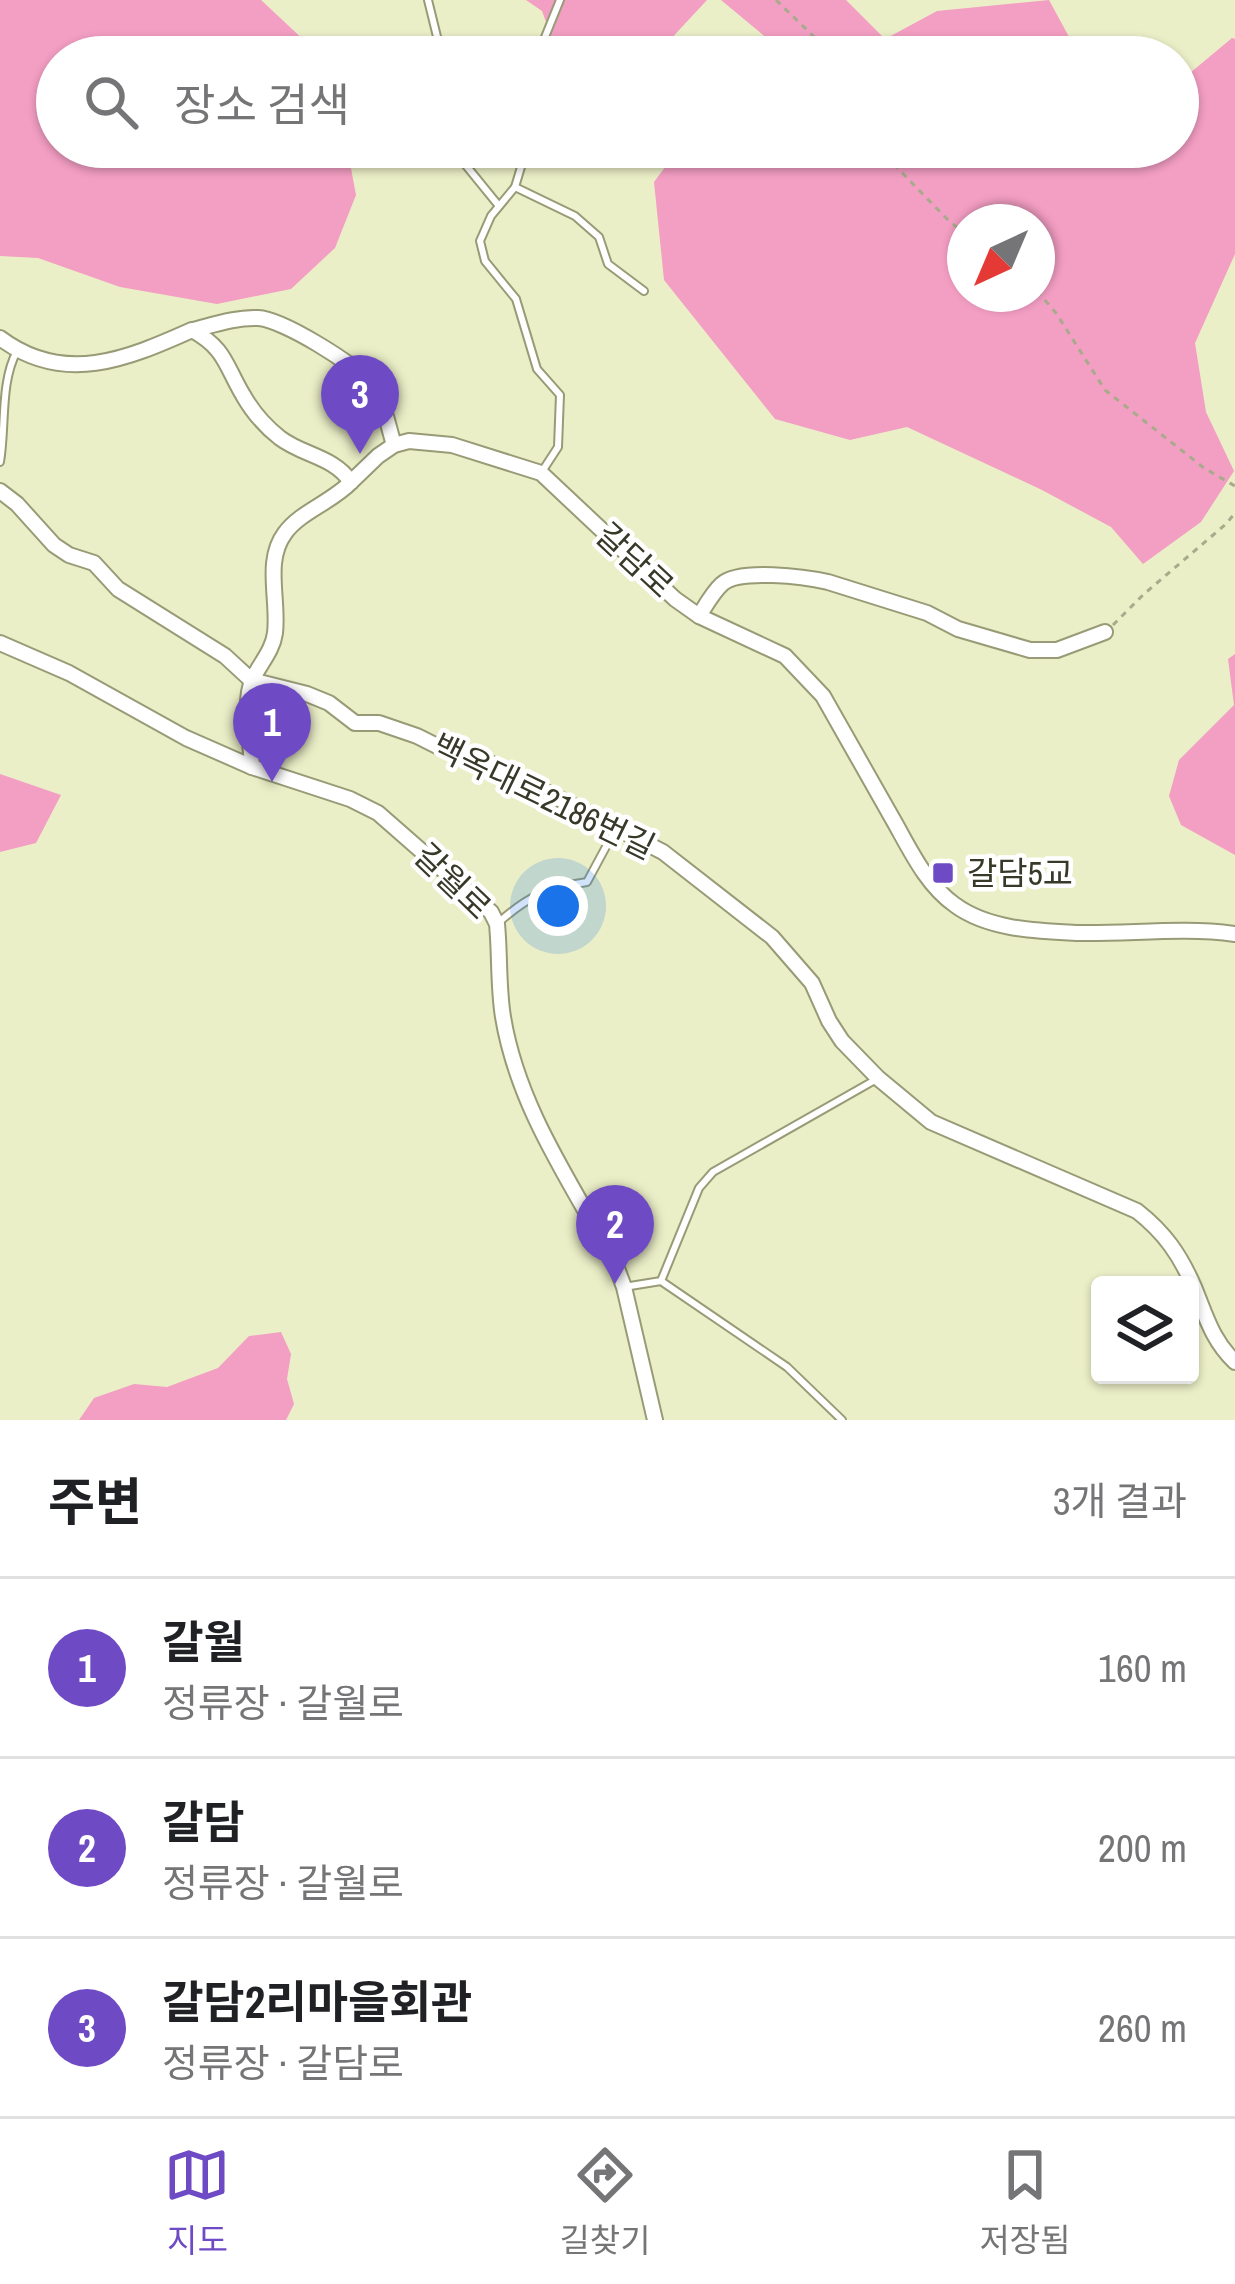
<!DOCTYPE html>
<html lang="ko">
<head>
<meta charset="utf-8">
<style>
	:root { --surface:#fff; --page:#f6f6f6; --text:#202124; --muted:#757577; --line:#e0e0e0; --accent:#6e4bc4 }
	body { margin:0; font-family:"Archivo Narrow","Noto Sans KR",sans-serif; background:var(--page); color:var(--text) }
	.controls { position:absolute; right:36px; bottom:36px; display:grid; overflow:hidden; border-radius:12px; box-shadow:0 3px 9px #0004 }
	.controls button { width:108px; height:108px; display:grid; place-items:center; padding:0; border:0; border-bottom:3px solid var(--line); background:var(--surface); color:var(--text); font:60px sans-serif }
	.compass { position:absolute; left:947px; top:204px; width:108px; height:108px; border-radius:50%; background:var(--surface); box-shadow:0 3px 9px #0004; rotate:224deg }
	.you { position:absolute; left:558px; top:906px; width:42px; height:42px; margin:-30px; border:9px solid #fff; border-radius:50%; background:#1a73e8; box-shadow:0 0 0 18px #1a73e833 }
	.badge { display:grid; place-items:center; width:78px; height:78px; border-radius:50%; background:var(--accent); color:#fff; font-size:39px; font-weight:700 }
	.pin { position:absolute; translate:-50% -99px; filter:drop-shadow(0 3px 6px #0008) }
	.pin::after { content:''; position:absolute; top:63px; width:42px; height:36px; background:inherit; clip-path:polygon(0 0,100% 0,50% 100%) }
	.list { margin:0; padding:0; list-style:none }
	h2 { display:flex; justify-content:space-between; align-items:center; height:156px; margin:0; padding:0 48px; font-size:51px }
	h2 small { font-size:39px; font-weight:400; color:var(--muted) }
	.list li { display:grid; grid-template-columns:78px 1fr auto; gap:36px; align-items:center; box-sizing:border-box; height:180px; padding:0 48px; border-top:3px solid var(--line) }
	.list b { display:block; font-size:45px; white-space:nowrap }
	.list p { margin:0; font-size:39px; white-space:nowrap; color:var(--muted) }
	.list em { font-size:39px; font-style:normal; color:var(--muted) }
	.icon { flex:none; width:66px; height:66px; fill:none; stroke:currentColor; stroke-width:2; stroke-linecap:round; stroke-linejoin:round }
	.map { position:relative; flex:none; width:1235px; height:1420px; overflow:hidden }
	.search { position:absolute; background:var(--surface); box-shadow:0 3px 9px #0004; left:36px; right:36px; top:36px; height:132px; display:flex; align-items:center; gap:30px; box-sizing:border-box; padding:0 42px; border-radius:66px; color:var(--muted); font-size:45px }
	.sheet { height:696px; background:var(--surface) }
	nav { display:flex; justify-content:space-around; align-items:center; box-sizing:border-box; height:168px; border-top:3px solid var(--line); background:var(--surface); font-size:33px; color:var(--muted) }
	nav a { display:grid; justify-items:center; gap:6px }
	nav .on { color:var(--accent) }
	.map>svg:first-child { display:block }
	.green { fill:#f39ec3; fill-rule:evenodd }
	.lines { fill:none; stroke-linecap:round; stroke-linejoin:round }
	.lane-casing { stroke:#989b76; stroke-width:10 }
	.street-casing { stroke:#989b76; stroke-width:18 }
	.path { stroke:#a8aa8c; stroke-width:3; stroke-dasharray:6 6; stroke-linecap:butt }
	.lane { stroke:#fff; stroke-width:6 }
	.street { stroke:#fff; stroke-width:14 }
	.poi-dot { fill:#6e4bc4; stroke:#fff; stroke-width:4.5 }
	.labels { text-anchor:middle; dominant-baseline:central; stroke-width:9; stroke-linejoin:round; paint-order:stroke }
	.street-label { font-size:33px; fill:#383929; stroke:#fff }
	.poi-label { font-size:33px; fill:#383929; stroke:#fff; text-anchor:start }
</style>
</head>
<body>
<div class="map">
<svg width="1235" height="1420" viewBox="0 0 1235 1420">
	<rect width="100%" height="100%" fill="#ebefc7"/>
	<g class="green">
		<polygon points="0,0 261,0 322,57 57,57 57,147 347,147 356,195 335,248 291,289 217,304 120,287 38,258 0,256"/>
		<polygon points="526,0 707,0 654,57 559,57 542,11"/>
		<polygon points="721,0 846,0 885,39 937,11 1049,0 1080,57 784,57 781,50"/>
		<path d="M1232,38L1235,39V254L1195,343L1206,412L1234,471L1201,522L1143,564L1111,527L1042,490L907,427L850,440L775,419L664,280L654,182L680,147H1178V83ZM965,222H1037V294H965Z"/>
		<polygon points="1235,654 1235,855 1181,825 1169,796 1179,760 1234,705 1228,659"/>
		<polygon points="0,774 61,795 36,843 0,852"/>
		<polygon points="281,1332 291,1354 287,1379 294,1404 286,1420 79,1420 94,1398 134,1384 167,1387 218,1368 249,1336"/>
	</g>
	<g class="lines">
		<g class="lane-casing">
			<g id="lane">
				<polyline points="428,0 442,57"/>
				<polyline points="540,57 541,47 560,0"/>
				<polyline points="451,147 499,206"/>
				<polyline points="527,147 515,187 491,216 480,241 485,261 516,299 537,369 560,395 558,447 543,470"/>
				<polyline points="515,187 575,216 599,237 608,264 644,291"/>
				<path d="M0,462C6,427 0,382 17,351"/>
				<path d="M497,924C528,896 546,888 587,882L615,830"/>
				<polyline points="661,1281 787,1367 842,1420"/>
				<polyline points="624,1287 661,1281 699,1188 713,1172 875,1080"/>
			</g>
		</g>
		<g class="street-casing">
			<g id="street">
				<path d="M193,330C213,325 236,317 258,318C282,319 355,364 371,384C384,400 388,426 394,445"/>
				<path d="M0,338C64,386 127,359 192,330C226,349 225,365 243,395C252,411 266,427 280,438C304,456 333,456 351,482L378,456L394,445L409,441L452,445L541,473L675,599L699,616L785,656L823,696C846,736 868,776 891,816C909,847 925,884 955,905C989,930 1038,931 1079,933C1131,934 1183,927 1235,934"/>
				<path d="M0,491L17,504L54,545L69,555L94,563L118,589L225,656L251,680L307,694L329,703L355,723H379L417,736L441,748L482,759L663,852L772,937L812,983L829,1021L842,1041L878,1078L931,1122L1137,1211C1165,1233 1180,1255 1194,1287C1206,1316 1212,1340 1235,1362"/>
				<path d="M699,616C706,605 713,592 722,584C739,568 806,577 828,582L927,613L958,629L1030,650H1057L1105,632"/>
				<path d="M0,643L69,673L186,738L252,767L350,799L378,813L491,912L497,924C500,955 498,986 503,1017C518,1108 572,1184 615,1263L624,1287L655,1420"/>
				<path d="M252,767C251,743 245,715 249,692C252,670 272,656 275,633C279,599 264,561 285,533C300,512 332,502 351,482"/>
			</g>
		</g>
		<g class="path">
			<polyline points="776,0 835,57"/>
			<polyline points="877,147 948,220 965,234"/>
			<polyline points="1037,291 1056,313 1105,390 1204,468 1235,486"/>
			<polyline points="1113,625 1144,594 1226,524 1235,513"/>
		</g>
		<use href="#lane" class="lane"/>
		<use href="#street" class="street"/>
	</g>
	<rect class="poi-dot" x="931" y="861" width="24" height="24" rx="6"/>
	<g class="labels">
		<g class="street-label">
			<text transform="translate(635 560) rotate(43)">갈담로</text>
			<text transform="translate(544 796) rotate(26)">백옥대로2186번길</text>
			<text transform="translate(453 881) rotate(44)">갈월로</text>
		</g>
		<g class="poi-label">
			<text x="967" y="873">갈담5교</text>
		</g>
	</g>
</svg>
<div class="controls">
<button><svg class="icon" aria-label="layers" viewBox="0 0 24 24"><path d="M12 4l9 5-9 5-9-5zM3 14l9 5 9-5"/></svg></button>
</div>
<svg class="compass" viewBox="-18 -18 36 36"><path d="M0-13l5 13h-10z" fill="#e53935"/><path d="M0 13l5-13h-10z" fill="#757577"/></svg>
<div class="you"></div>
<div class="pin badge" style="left:272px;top:782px">1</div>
<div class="pin badge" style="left:615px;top:1284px">2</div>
<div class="pin badge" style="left:360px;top:454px">3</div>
<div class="search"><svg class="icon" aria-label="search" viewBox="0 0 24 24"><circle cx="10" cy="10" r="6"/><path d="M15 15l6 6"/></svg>장소 검색</div>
</div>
<section class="sheet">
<h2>주변<small>3개 결과</small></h2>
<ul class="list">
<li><span class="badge">1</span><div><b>갈월</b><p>정류장 · 갈월로</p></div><em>160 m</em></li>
<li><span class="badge">2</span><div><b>갈담</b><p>정류장 · 갈월로</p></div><em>200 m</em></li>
<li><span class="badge">3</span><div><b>갈담2리마을회관</b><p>정류장 · 갈담로</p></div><em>260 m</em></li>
</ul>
</section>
<nav>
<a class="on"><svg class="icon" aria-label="map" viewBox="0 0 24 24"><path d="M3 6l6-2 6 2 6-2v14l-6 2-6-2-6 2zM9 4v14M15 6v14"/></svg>지도</a>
<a><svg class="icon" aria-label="directions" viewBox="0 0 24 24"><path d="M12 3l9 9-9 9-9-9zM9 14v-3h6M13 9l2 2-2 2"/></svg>길찾기</a>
<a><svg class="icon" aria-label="saved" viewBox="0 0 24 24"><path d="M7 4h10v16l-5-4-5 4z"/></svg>저장됨</a>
</nav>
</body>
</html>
